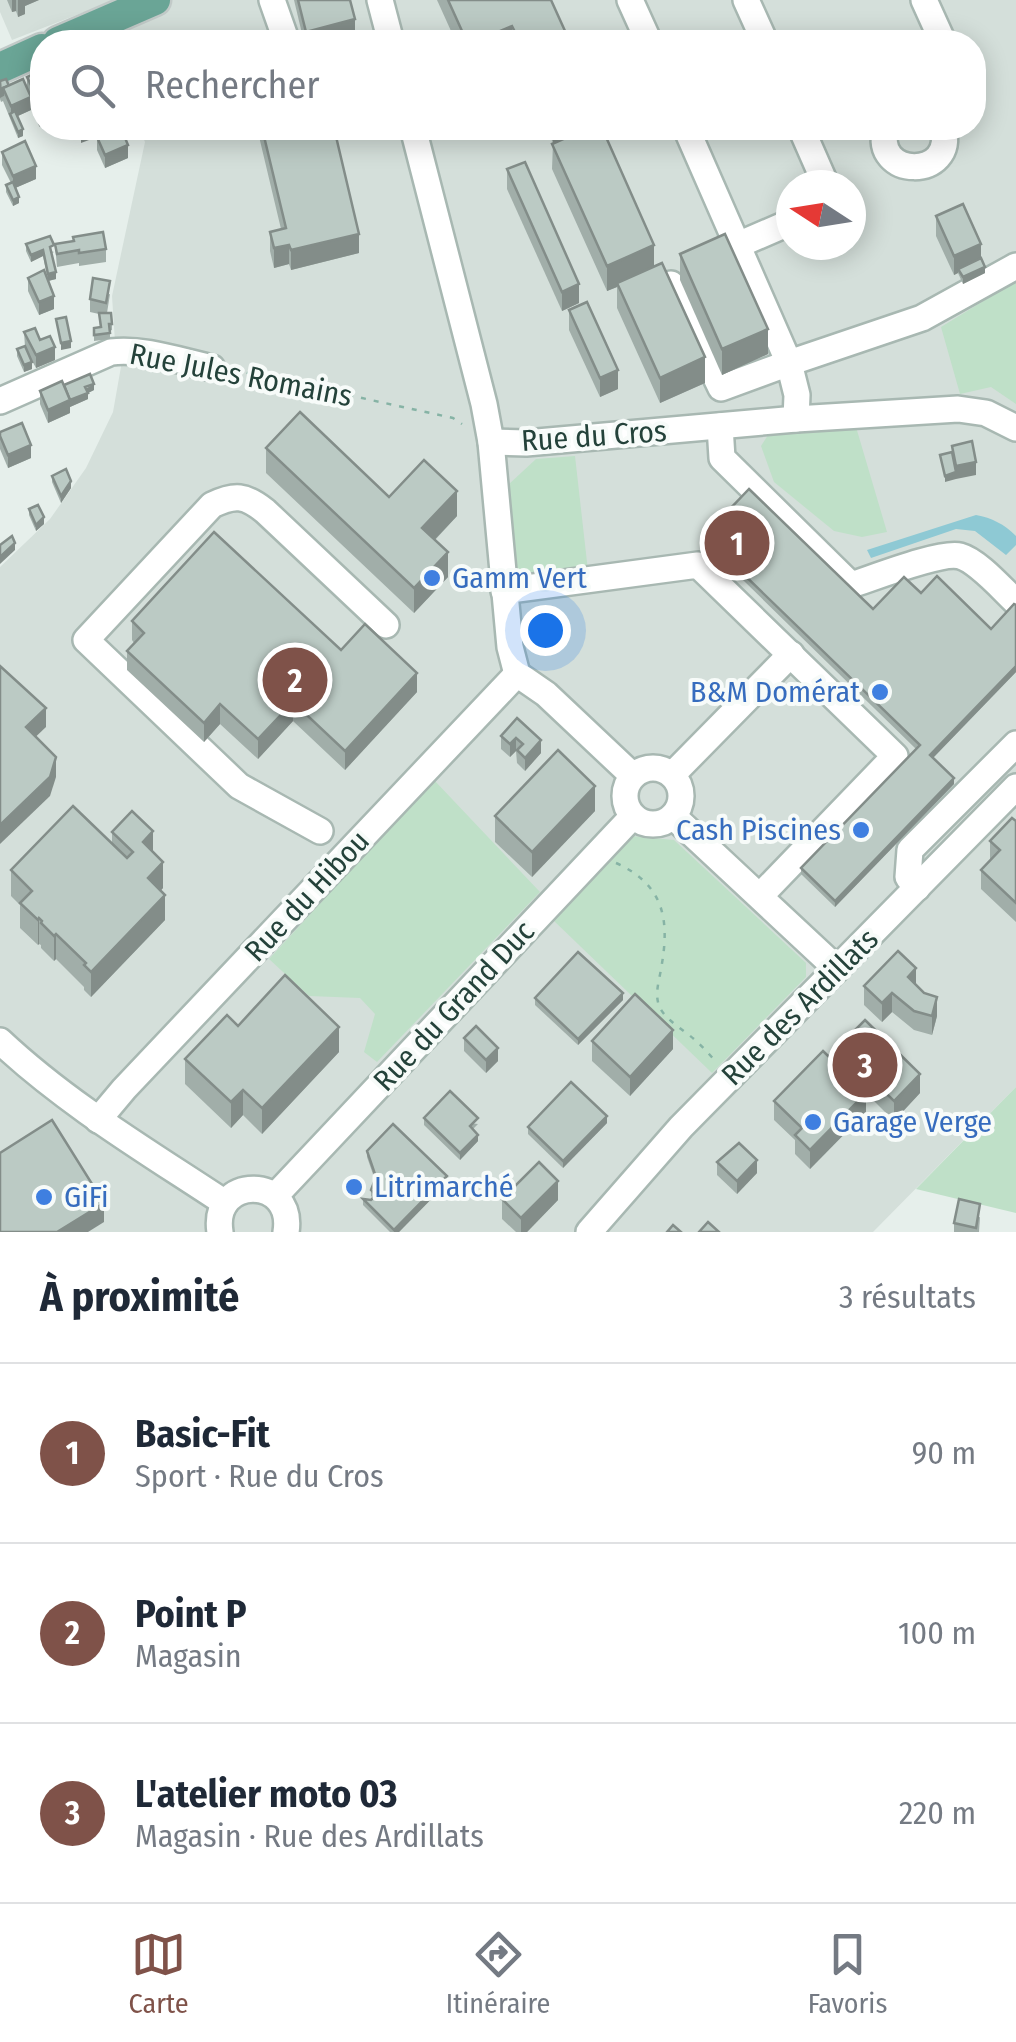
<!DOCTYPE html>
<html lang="fr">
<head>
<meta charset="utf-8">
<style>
	:root { --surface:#fff; --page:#f2f2f3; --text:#1f2937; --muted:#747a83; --line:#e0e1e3; --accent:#7f5249 }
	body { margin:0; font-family:"Fira Sans Condensed",sans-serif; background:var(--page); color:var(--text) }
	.compass { position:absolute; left:776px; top:170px; width:90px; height:90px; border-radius:50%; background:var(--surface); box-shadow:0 5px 25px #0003; rotate:282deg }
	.you { position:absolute; left:545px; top:630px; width:35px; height:35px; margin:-25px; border:8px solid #fff; border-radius:50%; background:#1a73e8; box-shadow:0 0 0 15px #1a73e833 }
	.badge { display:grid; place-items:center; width:65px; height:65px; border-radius:50%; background:var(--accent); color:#fff; font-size:32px; font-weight:700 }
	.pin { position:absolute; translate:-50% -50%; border:5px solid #fff; box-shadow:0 2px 10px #0006 }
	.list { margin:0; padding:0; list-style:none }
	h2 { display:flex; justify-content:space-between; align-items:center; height:130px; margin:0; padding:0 40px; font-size:42px }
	h2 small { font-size:32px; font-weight:400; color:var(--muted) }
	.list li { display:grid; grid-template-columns:65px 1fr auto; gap:30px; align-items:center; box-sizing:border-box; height:180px; padding:0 40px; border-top:2px solid var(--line) }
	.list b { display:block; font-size:38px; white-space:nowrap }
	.list p { margin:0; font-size:32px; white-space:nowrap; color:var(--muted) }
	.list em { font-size:32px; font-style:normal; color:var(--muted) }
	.icon { flex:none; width:55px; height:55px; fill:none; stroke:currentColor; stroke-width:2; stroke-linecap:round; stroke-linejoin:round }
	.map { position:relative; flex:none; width:1016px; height:1232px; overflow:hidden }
	.search { position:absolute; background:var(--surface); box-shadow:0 5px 25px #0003; left:30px; right:30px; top:30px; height:110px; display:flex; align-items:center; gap:25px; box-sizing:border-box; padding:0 35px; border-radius:40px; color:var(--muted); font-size:38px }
	.sheet { height:670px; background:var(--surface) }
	nav { display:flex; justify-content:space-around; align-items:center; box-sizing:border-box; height:140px; border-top:2px solid var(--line); background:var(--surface); font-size:28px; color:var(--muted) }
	nav a { display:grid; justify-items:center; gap:5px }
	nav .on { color:var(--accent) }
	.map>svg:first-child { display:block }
	.built { fill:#d4dfda; fill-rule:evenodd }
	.green { fill:#bfe0c8 }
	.water { fill:#8ec9d4 }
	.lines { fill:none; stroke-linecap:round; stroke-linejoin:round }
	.minor-casing { stroke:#a8b8b2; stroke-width:30 }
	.major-casing { stroke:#c2cac8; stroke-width:35 }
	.path { stroke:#86b3a5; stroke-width:2.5; stroke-dasharray:5 8; stroke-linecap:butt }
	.minor { stroke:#fff; stroke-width:25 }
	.major { stroke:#6aa596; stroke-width:30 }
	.wall { fill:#a1aea9 }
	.shaded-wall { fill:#838d89 }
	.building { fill:#bbcac4; stroke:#838d89; stroke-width:2.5 }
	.shop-dot { fill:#3f7fe0; stroke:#f7fbf9; stroke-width:4 }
	.labels { text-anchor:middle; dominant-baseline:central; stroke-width:8; stroke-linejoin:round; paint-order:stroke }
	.street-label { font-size:30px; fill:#24423a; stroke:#f7fbf9 }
	.shop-label { font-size:30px; fill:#366cbe; stroke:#f7fbf9; text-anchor:start }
</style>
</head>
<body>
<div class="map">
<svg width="1016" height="1232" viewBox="0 0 1016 1232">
	<rect width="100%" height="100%" fill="#e6efeb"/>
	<path class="built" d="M0,0H1016V1087L873,1232H0V567L50,519L86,468L113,412L122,361L115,342L112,296L145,142L139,128H974V42H99L84,12L12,40L0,12ZM791,185H851V245H791Z"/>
	<g class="green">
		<polygon points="1016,281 1016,404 991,387 960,394 941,327"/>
		<polygon points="856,427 887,532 862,537 834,531 774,482 761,446 768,435"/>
		<polygon points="575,456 588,571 516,581 507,486 536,459"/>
		<polygon points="434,780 540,892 377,1062 364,1052 375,1014 360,998 309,996 269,959"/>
		<polygon points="632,836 674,840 806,963 806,977 712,1073 553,920"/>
		<polygon points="1016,1087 1016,1213 916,1189"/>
	</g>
	<path class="water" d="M976,515C992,518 1004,524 1016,536V545L1006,555L975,531L956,529L871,558L867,550Z"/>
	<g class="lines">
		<g class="minor-casing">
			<g id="minor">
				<polyline points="272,0 285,37"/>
				<polyline points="380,0 391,42"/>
				<polyline points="630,0 649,42"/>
				<polyline points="746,0 765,42"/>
				<polyline points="924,0 943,42"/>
				<polyline points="413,128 484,404 491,442 510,647 517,674"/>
				<polyline points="686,128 789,363 797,395 796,419"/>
				<polyline points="801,128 826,185"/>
				<path d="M886,128C871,179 957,180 943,128"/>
				<polyline points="724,251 791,222"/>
				<polyline points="671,284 721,388 789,363 922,318 1016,266"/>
				<path d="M0,401L111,352C144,348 180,361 212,368"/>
				<path d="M720,426L722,458L851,585C873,578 941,551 960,556C978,561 1002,589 1016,602"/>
				<polyline points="491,442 526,443 796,419 958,409 986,413 1016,428"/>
				<polyline points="504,591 698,565 895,756 760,896"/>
				<polyline points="517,674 546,694 633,776"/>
				<circle cx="653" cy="796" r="28"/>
				<polyline points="672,775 791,654"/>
				<polyline points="673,816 837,969"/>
				<path d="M320,831L239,786L86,640L212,505C235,494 245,495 265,511L386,625"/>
				<polyline points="917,888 908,877 910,850 1016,744"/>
				<path d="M0,1041C67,1104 148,1152 225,1203"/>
				<polyline points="98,1120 124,1089 517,674"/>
				<polyline points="275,1196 633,816"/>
				<path d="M220,1232C211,1175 295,1175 286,1232"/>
				<polyline points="589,1232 681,1127 1016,787"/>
			</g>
		</g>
		<g class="major-casing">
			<g id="major">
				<polyline points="58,42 155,0"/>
				<polyline points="0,68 42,49"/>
			</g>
		</g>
		<g class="path">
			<polyline points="234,370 453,418 462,424"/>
			<path d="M616,863C665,885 670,921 661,969C659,982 654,995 660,1008C667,1021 684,1030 695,1040C703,1047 710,1055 717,1063"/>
		</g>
		<use href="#minor" class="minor"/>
		<use href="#major" class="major"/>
	</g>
	<g class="wall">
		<polygon points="7,0 39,0 25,6 25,14 18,17 16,11 12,12"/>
		<polygon points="294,0 350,0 355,39 340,42 304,42"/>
		<polygon points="437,0 551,0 570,42 456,42"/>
		<polygon points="42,70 36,108 31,99 31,110 18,116 23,136 18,138 3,101 1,102 0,99 0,81 9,86 27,88 27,77"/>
		<polygon points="257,128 334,128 359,253 291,270 289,264 274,268 270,251 270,232 281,229"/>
		<polygon points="539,128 602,128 654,266 705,383 660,403 617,308 617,287 607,291 552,169 553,143 550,136 544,139"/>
		<polygon points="97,137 128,158 105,168 97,150"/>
		<polygon points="2,152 36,179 15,188 19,203 13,206 6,192 6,185 11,183 2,165"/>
		<polygon points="507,169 579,303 562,311 507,189"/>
		<polygon points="936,216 981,258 985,273 963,284 958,273 954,275 936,236"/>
		<polygon points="26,244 54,252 52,253 56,279 48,281 43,256 31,262 26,251"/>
		<polygon points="55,244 106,249 106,262 79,266 79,263 57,267"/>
		<polygon points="680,254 768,354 722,375 680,280"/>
		<polygon points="28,278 54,309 39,315 28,291"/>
		<polygon points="110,294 107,313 112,324 112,330 110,331 110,339 94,341 94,328 100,327 99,314 90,312 90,299"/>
		<polygon points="569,310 618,389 600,397 569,330"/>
		<polygon points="24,332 40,340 55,360 36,368 30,357 32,369 24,372 17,356 17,349 25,347"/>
		<polygon points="64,385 94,390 88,393 88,399 70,407 70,413 48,423 40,404 40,391"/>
		<polygon points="0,432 31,458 8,468 0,449"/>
		<polygon points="266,448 389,497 457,516 435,540 448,577 414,613 266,473"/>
		<polygon points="52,476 71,488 61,503 52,482"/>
		<polygon points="29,509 44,524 36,531 29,515"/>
		<polygon points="704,536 873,609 921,593 991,629 1016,605 1016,672 933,758 954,784 835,907 801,874 801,868 916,749 704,542"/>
		<polygon points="132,621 341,650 417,692 345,770 293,721 258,759 220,724 204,742 127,670 127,651 134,643 132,640"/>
		<polygon points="517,718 541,753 525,771 517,763 516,751 510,757 501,749 501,736"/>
		<polygon points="595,811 532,877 495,842 495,816"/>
		<polygon points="1016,821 1016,922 981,889 981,870 990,860 990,841"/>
		<polygon points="112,832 153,852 163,888 161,890 165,920 91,997 84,990 84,987 56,959 54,961 41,948 41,945 39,944 38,945 20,928 20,905 11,896 11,870 112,843"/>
		<polygon points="916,985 937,1016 932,1035 914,1030 892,1012 882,1022 864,1005 864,986"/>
		<polygon points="535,998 623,1000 578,1045 535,1005"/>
		<polygon points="238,1026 339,1052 262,1134 243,1115 231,1128 185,1084 185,1059"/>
		<polygon points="464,1038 498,1061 486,1073 464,1051"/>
		<polygon points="592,1041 673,1049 630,1096 592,1061"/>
		<polygon points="838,1047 920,1093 894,1121 866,1093 866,1112 810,1169 795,1154 795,1140 774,1120 774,1101 838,1066"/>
		<polygon points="424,1118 478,1124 473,1129 478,1141 460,1160 424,1125"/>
		<polygon points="607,1123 563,1168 528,1134 528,1127"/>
		<polygon points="367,1151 447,1183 399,1232 390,1232 363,1205 363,1199 371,1200 373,1198 371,1196 371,1190 375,1180 367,1157"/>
		<polygon points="717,1162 757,1173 737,1194 717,1175"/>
		<polygon points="502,1199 558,1200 527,1232 516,1232 502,1219"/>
		<polygon points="980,1217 979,1232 954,1232 954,1223"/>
	</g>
	<g class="shaded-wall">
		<polygon points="12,0 16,0 16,11 12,12"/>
		<polygon points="18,0 39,0 25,6 25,14 18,17"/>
		<polygon points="355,19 355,39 340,42 306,42 306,32"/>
		<polygon points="512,26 512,42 498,42 498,32"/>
		<polygon points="42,92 42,105 36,108 36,95"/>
		<polygon points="31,97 31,110 11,119 11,106"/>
		<polygon points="544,128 550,128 550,136 544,139"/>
		<polygon points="553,128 591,128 553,144"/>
		<polygon points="23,129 23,136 18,138 18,132"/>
		<polygon points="89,133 89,140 81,143 81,137"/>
		<polygon points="128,145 128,158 105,168 105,155"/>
		<polygon points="36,166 36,179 13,189 13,176"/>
		<polygon points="19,197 19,203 13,206 13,200"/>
		<polygon points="359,234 359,253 291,270 291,250"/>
		<polygon points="981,244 981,263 958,269 958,273 954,275 954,256"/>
		<polygon points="289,245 289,264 274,268 274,248"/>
		<polygon points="654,245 654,270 617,283 617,287 607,291 607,266"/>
		<polygon points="43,250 43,256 31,262 31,255"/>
		<polygon points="985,267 985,273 963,284 963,277"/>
		<polygon points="56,272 56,279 48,281 48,274"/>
		<polygon points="579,284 579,303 562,311 562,292"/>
		<polygon points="54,296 54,309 39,315 39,302"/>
		<polygon points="768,329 768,354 722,375 722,349"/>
		<polygon points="71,341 71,348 61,350 61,343"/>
		<polygon points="55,347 55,360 36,368 36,355"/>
		<polygon points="705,357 705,383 660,403 660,378"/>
		<polygon points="32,362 32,369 24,372 24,365"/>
		<polygon points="618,370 618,389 600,397 600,378"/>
		<polygon points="94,384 94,390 88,393 88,399 70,407 70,413 48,423 48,410"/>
		<polygon points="31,445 31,458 8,468 8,455"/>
		<polygon points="976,462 976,475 956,479 956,466"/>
		<polygon points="956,472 956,479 945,482 945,476"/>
		<polygon points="71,481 71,488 61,503 61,496"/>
		<polygon points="457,491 457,516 422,553 422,528"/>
		<polygon points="44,517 44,524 36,531 36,525"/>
		<polygon points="15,543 15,550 0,564 0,557"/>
		<polygon points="448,552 448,577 414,613 414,588"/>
		<polygon points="1016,666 1016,672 930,761 930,755"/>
		<polygon points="417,673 417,692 345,770 345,751"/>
		<polygon points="293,702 293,721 258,759 258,739"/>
		<polygon points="220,704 220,724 204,742 204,723"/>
		<polygon points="46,708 46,727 26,746 26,727"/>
		<polygon points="516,738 516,751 510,757 510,744"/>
		<polygon points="541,740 541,753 525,771 525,758"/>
		<polygon points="56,757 56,777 50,796 0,844 0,825"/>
		<polygon points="954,778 954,784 835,907 835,901"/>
		<polygon points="595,786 595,811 532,877 532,852"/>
		<polygon points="153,831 153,857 143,842"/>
		<polygon points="163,862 163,888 148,904 148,878"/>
		<polygon points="165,895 165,920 91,997 91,972"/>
		<polygon points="39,918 39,944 38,945 38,920"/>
		<polygon points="56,934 56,959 54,961 54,936"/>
		<polygon points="916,968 916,988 908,977"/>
		<polygon points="623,993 623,1000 578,1045 578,1039"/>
		<polygon points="892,993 892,1012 882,1022 882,1003"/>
		<polygon points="937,997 937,1016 932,1035 932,1016"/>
		<polygon points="339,1027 339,1052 262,1134 262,1108"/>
		<polygon points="673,1030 673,1049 630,1096 630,1077"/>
		<polygon points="498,1048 498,1061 486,1073 486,1060"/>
		<polygon points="920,1074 920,1093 894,1121 894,1101"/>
		<polygon points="243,1090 243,1115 231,1128 231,1102"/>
		<polygon points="866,1093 866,1112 810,1169 810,1150"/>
		<polygon points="607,1116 607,1123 563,1168 563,1161"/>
		<polygon points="478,1135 478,1141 460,1160 460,1153"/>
		<polygon points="757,1160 757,1173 737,1194 737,1181"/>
		<polygon points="447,1176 447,1183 399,1232 394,1232 394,1230"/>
		<polygon points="558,1181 558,1200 527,1232 521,1232 521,1218"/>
		<polygon points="104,1203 104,1222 88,1232 57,1232"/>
	</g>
	<g class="building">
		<polygon points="298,0 350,0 355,19 306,32"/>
		<polygon points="448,0 551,0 570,42 520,42 512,26 498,32 503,42 467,42"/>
		<polygon points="121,35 125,42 108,42 108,41"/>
		<polygon points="42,70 42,92 36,95 27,77"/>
		<polygon points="6,79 9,86 3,88 3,95 1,96 0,81"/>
		<polygon points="23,79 31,97 11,106 3,88"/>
		<polygon points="40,110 42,116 42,124 40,125 34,112"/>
		<polygon points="15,111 23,129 18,132 10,114"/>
		<polygon points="77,128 86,128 89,133 81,137"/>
		<polygon points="121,128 128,145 105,155 97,137"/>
		<polygon points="262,128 334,128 359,234 291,250 289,245 274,248 270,232 286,228"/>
		<polygon points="588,128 602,128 654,245 607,266 552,144"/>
		<polygon points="25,141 36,166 13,176 2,152"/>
		<polygon points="525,162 579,284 562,292 507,169"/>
		<polygon points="13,182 19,197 13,200 6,185"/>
		<polygon points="963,204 981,244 954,256 936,216"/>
		<polygon points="103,232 106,249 79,253 79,250 57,254 55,244 74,241 73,237"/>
		<polygon points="725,234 768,329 722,349 680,254"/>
		<polygon points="50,236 54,245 50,247 56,272 48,274 43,250 31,255 26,244"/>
		<polygon points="981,258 985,267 963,277 958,269"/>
		<polygon points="662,263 705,357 660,378 617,283"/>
		<polygon points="44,270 54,296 39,302 28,278"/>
		<polygon points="93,278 110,281 106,303 90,299"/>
		<polygon points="587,302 618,370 600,378 569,310"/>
		<polygon points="99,313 111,313 112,324 109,324 110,333 94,335 94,328 101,327"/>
		<polygon points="66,317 71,341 61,343 56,319"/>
		<polygon points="35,328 40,340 50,336 55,347 36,355 24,332"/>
		<polygon points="25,346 32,362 24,365 17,349"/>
		<polygon points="90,374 94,384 85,387 88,393 70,400 64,385"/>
		<polygon points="62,381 70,400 48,410 40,391"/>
		<polygon points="300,412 389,497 424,460 457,491 422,528 448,552 414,588 266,448"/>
		<polygon points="22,423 31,445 8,455 0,436 0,432"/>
		<polygon points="972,441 976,462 956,466 952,446"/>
		<polygon points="952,452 956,472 945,476 940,455"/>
		<polygon points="66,469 71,481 61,496 52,476"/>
		<polygon points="749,489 873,609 904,577 921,593 937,576 991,629 1014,604 1016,605 1016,666 930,755 954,778 835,901 801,868 920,745 704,536"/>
		<polygon points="38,505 44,517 36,525 29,509"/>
		<polygon points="214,532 341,650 365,624 417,673 345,751 293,702 258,739 220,704 204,723 127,651 144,633 132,621"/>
		<polygon points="12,536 15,543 0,557 0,545"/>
		<polygon points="0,666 46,708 26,727 56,757 50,777 0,825"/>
		<polygon points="517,718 541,740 525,758 517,750 523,744 516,738 510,744 501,736"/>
		<polygon points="558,750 595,786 532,852 495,816"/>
		<polygon points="73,806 127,858 133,852 112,832 132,811 153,831 143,842 163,862 148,878 165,895 91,972 84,965 86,963 56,934 54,936 41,923 42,921 39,918 38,920 20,903 32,891 11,870"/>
		<polygon points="1012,818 1016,821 1016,903 981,870 1000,850 990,841"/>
		<polygon points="898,951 916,968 908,977 924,993 937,997 932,1016 914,1011 892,993 882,1003 864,986"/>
		<polygon points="578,952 623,993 578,1039 535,998"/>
		<polygon points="285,975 339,1027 262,1108 243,1090 231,1102 185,1059 227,1015 238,1026"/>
		<polygon points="635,994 673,1030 630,1077 592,1041"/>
		<polygon points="865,1020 920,1074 894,1101 838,1047"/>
		<polygon points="476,1026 498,1048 486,1060 464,1038"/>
		<polygon points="823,1051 866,1093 810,1150 795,1135 802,1128 774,1101"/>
		<polygon points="571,1082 607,1116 563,1161 528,1127"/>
		<polygon points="450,1091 478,1118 470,1126 478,1135 460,1153 424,1118"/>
		<polygon points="52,1120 104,1203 57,1232 0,1232 0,1153"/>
		<polygon points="393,1124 447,1176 394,1230 363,1199 371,1200 376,1195 371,1190 376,1177 367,1151"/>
		<polygon points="739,1143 757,1160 737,1181 717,1162"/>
		<polygon points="539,1162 558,1181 521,1218 502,1199"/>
		<polygon points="959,1199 980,1204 976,1228 954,1223"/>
		<polygon points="708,1222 719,1232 699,1232"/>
		<polygon points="673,1225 681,1232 667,1232"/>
	</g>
	<g class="shop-dot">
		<circle cx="432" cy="578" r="10"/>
		<circle cx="880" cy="692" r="10"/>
		<circle cx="861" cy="830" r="10"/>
		<circle cx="813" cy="1122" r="10"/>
		<circle cx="354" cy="1187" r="10"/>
		<circle cx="44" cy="1197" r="10"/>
	</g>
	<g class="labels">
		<g class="street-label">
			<text transform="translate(241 375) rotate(11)">Rue Jules Romains</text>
			<text transform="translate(594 436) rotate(-4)">Rue du Cros</text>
			<text transform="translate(307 896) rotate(-47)">Rue du Hibou</text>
			<text transform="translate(454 1006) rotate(-47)">Rue du Grand Duc</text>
			<text transform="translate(800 1007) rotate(-45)">Rue des Ardillats</text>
		</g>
		<g class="shop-label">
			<text x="452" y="578">Gamm Vert</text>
			<text x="860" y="692" text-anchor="end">B&amp;M Domérat</text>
			<text x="841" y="830" text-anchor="end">Cash Piscines</text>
			<text x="833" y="1122">Garage Verge</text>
			<text x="374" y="1187">Litrimarché</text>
			<text x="64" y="1197">GiFi</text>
		</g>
	</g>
</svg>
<svg class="compass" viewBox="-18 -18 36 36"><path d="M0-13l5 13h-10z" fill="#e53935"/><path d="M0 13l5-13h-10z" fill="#747a83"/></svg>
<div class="you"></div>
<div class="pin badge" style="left:737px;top:543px">1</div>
<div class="pin badge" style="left:295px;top:680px">2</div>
<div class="pin badge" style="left:865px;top:1065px">3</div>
<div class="search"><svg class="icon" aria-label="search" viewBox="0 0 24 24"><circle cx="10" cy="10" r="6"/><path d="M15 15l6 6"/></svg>Rechercher</div>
</div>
<section class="sheet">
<h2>À proximité<small>3 résultats</small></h2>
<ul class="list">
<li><span class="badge">1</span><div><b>Basic-Fit</b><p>Sport · Rue du Cros</p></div><em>90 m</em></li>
<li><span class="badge">2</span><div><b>Point P</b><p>Magasin</p></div><em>100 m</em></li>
<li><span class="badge">3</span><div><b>L'atelier moto 03</b><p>Magasin · Rue des Ardillats</p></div><em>220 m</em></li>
</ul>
</section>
<nav>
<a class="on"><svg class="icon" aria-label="map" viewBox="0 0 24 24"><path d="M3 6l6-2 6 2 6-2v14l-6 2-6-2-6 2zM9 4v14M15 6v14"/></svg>Carte</a>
<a><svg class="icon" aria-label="directions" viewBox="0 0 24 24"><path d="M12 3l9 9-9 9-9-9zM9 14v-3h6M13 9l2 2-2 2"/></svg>Itinéraire</a>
<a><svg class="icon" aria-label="saved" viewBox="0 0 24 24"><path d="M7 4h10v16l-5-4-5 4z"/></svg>Favoris</a>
</nav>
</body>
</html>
